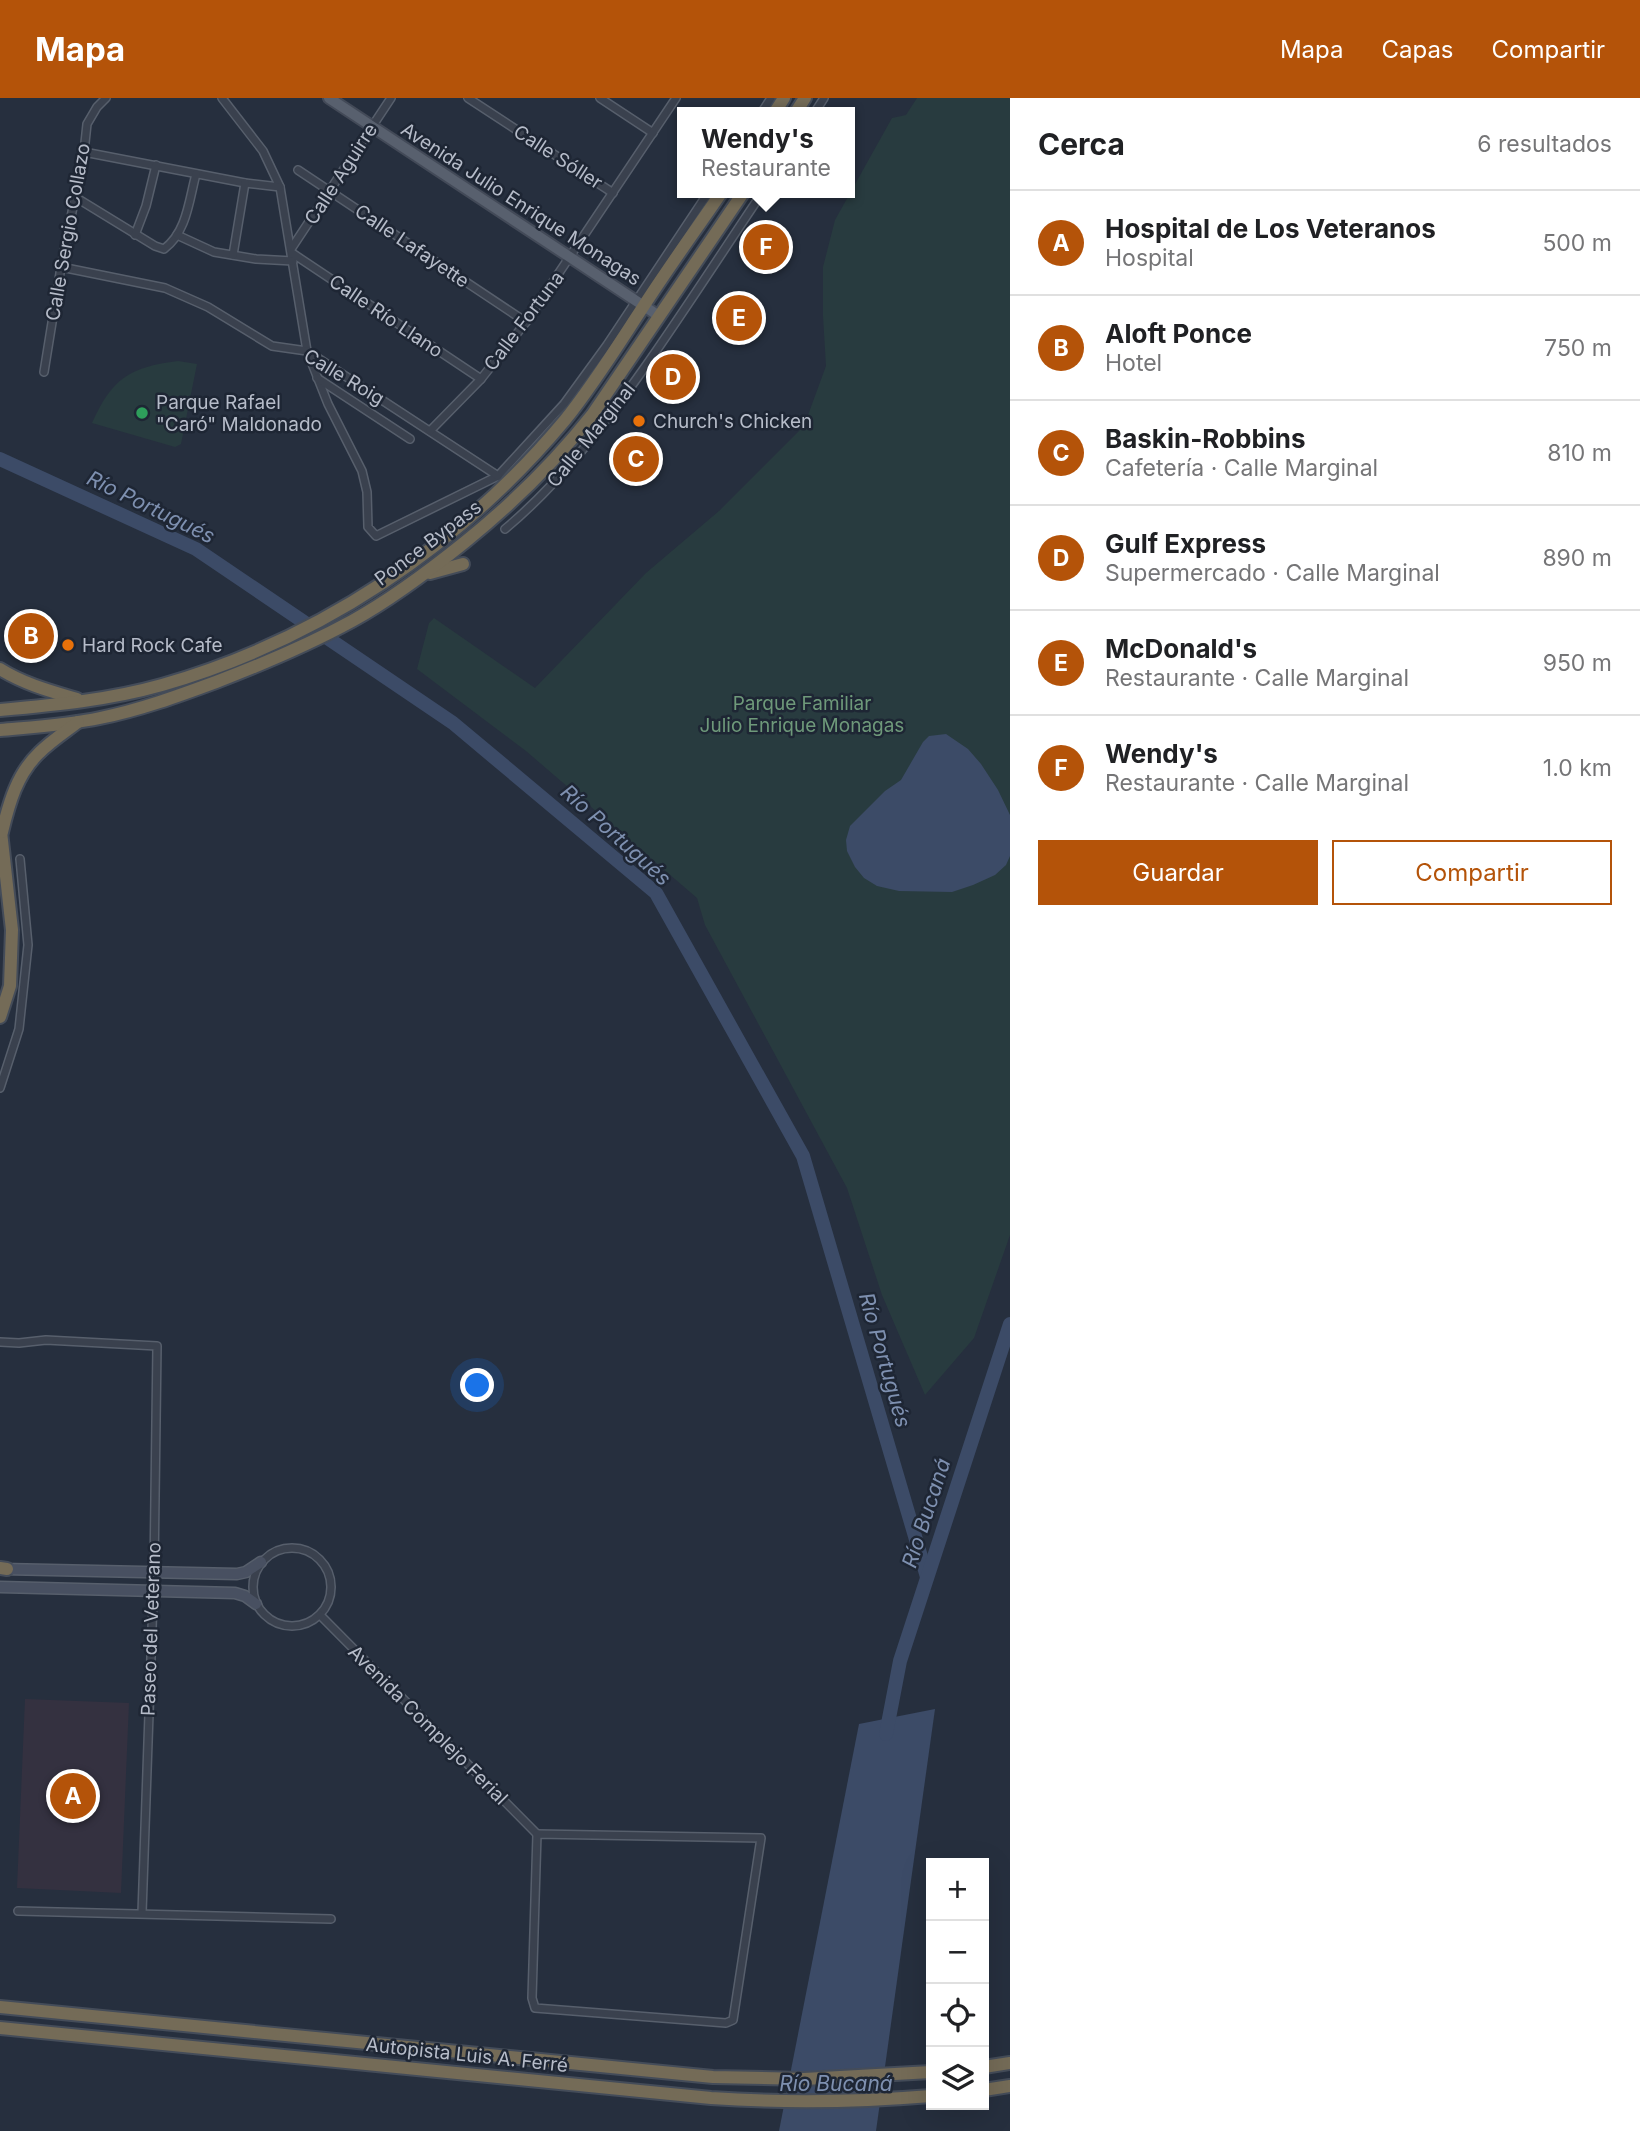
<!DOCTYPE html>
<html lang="es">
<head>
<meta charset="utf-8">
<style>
	:root { --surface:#fff; --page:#f2f2f2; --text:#202124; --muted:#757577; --line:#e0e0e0; --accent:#b45309 }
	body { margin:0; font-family:Inter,sans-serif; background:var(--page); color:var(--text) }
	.controls { position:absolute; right:21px; bottom:21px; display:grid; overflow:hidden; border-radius:0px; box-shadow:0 7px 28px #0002 }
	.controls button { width:63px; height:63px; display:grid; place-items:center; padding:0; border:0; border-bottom:2px solid var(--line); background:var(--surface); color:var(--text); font:35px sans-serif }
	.you { position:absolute; left:478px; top:1288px; width:24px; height:24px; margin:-18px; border:5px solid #fff; border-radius:50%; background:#1a73e8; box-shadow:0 0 0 10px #1a73e833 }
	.badge { display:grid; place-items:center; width:46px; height:46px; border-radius:50%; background:var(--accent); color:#fff; font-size:23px; font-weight:700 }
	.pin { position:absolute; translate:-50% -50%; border:4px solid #fff; box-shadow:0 2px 7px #0006 }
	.popup { position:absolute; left:677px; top:9px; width:178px; height:91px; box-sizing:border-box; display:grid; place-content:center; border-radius:0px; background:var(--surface); filter:drop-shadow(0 2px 5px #0005); font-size:23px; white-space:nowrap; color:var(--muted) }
	.popup b { font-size:26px; color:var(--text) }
	.popup::after { content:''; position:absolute; left:50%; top:100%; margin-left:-14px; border:14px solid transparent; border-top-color:var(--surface) }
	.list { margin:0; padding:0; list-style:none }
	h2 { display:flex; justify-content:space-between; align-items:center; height:91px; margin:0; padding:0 28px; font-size:30px }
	h2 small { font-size:23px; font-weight:400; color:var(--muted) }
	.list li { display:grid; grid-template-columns:46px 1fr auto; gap:21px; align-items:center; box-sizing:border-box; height:105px; padding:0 28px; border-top:2px solid var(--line) }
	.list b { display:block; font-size:26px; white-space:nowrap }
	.list p { margin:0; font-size:23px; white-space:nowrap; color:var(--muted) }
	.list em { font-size:23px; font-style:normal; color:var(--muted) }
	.actions { display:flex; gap:14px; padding:21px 28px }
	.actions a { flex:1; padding:16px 0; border:2px solid var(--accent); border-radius:0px; text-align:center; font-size:24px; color:var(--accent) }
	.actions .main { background:var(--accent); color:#fff }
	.icon { flex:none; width:38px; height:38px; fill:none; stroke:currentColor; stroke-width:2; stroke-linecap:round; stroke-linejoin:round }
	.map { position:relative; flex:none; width:1010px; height:2033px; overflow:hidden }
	header { display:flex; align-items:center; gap:42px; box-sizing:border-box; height:98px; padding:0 35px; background:var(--accent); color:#fff }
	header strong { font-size:33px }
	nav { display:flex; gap:38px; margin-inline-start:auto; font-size:24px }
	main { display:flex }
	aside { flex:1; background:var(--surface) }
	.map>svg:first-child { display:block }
	.medical { fill:#343140 }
	.green { fill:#283b3f }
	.water { fill:#3c4b67 }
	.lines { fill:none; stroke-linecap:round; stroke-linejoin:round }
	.river { stroke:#3c4b67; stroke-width:14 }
	.street-casing { stroke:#575f6c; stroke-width:10 }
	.secondary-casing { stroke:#575f6c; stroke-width:13 }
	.primary-casing { stroke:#434a58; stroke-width:14 }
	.highway-casing { stroke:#444c59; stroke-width:16 }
	.street { stroke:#3a414e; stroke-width:7 }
	.secondary { stroke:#485061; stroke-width:10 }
	.primary { stroke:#58606e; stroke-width:10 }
	.highway { stroke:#746b57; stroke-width:12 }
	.leisure-dot { fill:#2e9e5b; stroke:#1e2634; stroke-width:2.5 }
	.food-dot { fill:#e8710a; stroke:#1e2634; stroke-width:2.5 }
	.labels { text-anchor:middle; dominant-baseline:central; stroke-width:5; stroke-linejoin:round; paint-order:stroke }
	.street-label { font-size:19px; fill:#b6bcc9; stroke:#1e2634 }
	.poi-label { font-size:19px; fill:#b6bcc9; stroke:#1e2634; text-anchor:start }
	.park-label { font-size:19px; fill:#6e997a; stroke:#1e2634 }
	.water-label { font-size:21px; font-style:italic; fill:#7e90b0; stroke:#1e2634 }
</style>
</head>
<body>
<header>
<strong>Mapa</strong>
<nav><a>Mapa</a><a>Capas</a><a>Compartir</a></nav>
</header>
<main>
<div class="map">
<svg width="1010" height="2033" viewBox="0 0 1010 2033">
	<rect width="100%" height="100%" fill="#262f3e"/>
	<polygon class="medical" points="25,1601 129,1605 121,1795 17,1790"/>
	<g class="green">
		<polygon points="917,0 1010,0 1010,1137 974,1240 925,1297 882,1197 847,1090 705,827 697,800 526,653 417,571 429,525 434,520 535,590 646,475 719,413 804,328 826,268 823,218 823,169 835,122 892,20 906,17"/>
		<path d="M178,263L197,266L181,346L175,349L92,325C112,280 130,269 178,263Z"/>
	</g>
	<g class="water">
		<polygon points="946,636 968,651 981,666 998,692 1010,717 1010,758 1006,767 995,777 973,787 952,794 899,793 877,788 864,780 855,769 847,753 846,742 850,728 885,693 901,682 923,644 929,638"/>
		<polygon points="935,1611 876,2033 779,2033 859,1626"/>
	</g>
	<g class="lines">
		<g class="river">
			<polyline points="0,361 196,451 453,625 656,795 803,1058 927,1479"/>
			<polyline points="886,1636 900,1563 1010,1226"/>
		</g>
		<g class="street-casing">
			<g id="street">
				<polyline points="222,0 263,53 280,89 307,253 328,306 362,373 367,394 368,429 376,438 498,378 564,306 607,247 708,95"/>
				<polyline points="468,0 613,95"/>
				<polyline points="600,0 653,35"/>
				<polyline points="762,14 771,0"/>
				<polyline points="815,14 824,0"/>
				<polyline points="84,54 245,85 280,89"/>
				<polyline points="298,72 526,224"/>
				<path d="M75,99L155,148L164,151C187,134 189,102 196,76"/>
				<polyline points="135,137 146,108 156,67"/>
				<polyline points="177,137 214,154 256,161 293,163"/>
				<polyline points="291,151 391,0"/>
				<polyline points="292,155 481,281"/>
				<polyline points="233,157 245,85"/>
				<polyline points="61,169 165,190 208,209 272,248 307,253 498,378"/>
				<polyline points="44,274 61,169 84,54 87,26 97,9 106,0"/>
				<polyline points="317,280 410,341"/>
				<polyline points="430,333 481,281 526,224 676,0"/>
				<path d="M505,431C560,385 604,327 645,269C685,212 723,153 762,95"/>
				<polyline points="0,990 19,931 28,847 20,761"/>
				<polyline points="0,1244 19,1245 46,1242 157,1248 154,1474 142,1815"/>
				<circle cx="292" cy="1489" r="39"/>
				<polyline points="320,1517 537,1736"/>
				<polygon points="537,1736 761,1740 733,1922 726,1925 535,1910 532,1900"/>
				<polyline points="18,1813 331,1821"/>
			</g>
		</g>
		<g class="secondary-casing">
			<g id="secondary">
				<polyline points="3,1471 237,1476 246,1474 261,1464"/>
				<polyline points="0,1489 235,1495 245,1498 256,1506"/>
			</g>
		</g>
		<g class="primary-casing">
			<polyline id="primary" points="329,0 659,218"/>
		</g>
		<g class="highway-casing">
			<g id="highway">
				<polyline points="775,14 784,0"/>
				<polyline points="796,14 805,0"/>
				<polyline points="430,475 463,466"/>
				<path d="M0,571C24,586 50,593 77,601"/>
				<path d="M0,612C55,607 109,602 162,587C319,542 461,447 565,322C594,286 618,247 643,209C668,170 695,133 721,95"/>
				<path d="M0,632C33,629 67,627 100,620C140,612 178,598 216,584C263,566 308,547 352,523C392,501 429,473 465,444C512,406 554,365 592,317L743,95"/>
				<polyline points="0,725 12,832 10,888 0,919"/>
				<path d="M2,734C9,705 17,676 39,655C51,643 65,634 78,624"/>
				<polyline points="0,1470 7,1471"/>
				<polyline points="0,1909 713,1979 804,1981 931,1974"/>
				<path d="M0,1930L711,2000C785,2005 858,2004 931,1998"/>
				<polyline points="984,1969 1010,1965"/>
				<polyline points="984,1992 1010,1988"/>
			</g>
		</g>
		<use href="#street" class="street"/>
		<use href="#secondary" class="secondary"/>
		<use href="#primary" class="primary"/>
		<use href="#highway" class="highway"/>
	</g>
	<circle class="leisure-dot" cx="142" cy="315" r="7"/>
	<g class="food-dot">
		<circle cx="639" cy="323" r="7"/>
		<circle cx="68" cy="547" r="7"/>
	</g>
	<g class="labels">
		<g class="street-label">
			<text transform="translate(558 59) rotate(33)">Calle Sóller</text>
			<text transform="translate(341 76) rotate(-57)">Calle Aguirre</text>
			<text transform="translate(521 106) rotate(33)">Avenida Julio Enrique Monagas</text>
			<text transform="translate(68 134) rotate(-80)">Calle Sergio Collazo</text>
			<text transform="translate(412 148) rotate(34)">Calle Lafayette</text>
			<text transform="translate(386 218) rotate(34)">Calle Río Llano</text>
			<text transform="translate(524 223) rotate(-53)">Calle Fortuna</text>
			<text transform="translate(344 279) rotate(31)">Calle Roig</text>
			<text transform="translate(591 337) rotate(-51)">Calle Marginal</text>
			<text transform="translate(428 445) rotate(-37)">Ponce Bypass</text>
			<text transform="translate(151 1531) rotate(-88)">Paseo del Veterano</text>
			<text transform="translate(428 1627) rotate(45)">Avenida Complejo Ferial</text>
			<text transform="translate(467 1957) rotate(6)">Autopista Luis A. Ferré</text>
		</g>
		<g class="poi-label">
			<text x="156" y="304">Parque Rafael<tspan x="156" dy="22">"Caró" Maldonado</tspan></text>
			<text x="653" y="323">Church's Chicken</text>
			<text x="82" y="547">Hard Rock Cafe</text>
		</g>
		<g class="park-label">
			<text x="802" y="605">Parque Familiar<tspan x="802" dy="22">Julio Enrique Monagas</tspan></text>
		</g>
		<g class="water-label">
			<text transform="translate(151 409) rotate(26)">Río Portugués</text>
			<text transform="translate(616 737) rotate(42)">Río Portugués</text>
			<text transform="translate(885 1262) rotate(74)">Río Portugués</text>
			<text transform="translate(926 1415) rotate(-72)">Río Bucaná</text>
			<text x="836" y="1985">Río Bucaná</text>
		</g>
	</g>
</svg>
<div class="controls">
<button>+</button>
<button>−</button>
<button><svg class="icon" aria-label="locate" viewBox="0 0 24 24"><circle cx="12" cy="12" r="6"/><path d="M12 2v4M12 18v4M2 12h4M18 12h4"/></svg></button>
<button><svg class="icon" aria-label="layers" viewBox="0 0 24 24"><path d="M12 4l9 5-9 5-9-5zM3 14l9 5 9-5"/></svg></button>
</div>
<div class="you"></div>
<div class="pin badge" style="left:73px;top:1698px">A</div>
<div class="pin badge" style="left:31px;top:538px">B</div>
<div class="pin badge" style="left:636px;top:361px">C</div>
<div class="pin badge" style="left:673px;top:279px">D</div>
<div class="pin badge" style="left:739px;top:220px">E</div>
<div class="pin badge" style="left:766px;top:149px">F</div>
<div class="popup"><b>Wendy's</b>Restaurante</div>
</div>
<aside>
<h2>Cerca<small>6 resultados</small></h2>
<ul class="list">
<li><span class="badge">A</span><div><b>Hospital de Los Veteranos</b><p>Hospital</p></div><em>500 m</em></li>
<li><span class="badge">B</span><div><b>Aloft Ponce</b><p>Hotel</p></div><em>750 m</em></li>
<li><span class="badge">C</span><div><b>Baskin-Robbins</b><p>Cafetería · Calle Marginal</p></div><em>810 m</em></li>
<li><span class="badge">D</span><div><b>Gulf Express</b><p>Supermercado · Calle Marginal</p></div><em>890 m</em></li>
<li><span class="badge">E</span><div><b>McDonald's</b><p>Restaurante · Calle Marginal</p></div><em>950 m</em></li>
<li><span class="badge">F</span><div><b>Wendy's</b><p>Restaurante · Calle Marginal</p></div><em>1.0 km</em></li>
</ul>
<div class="actions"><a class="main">Guardar</a><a>Compartir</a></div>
</aside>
</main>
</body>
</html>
